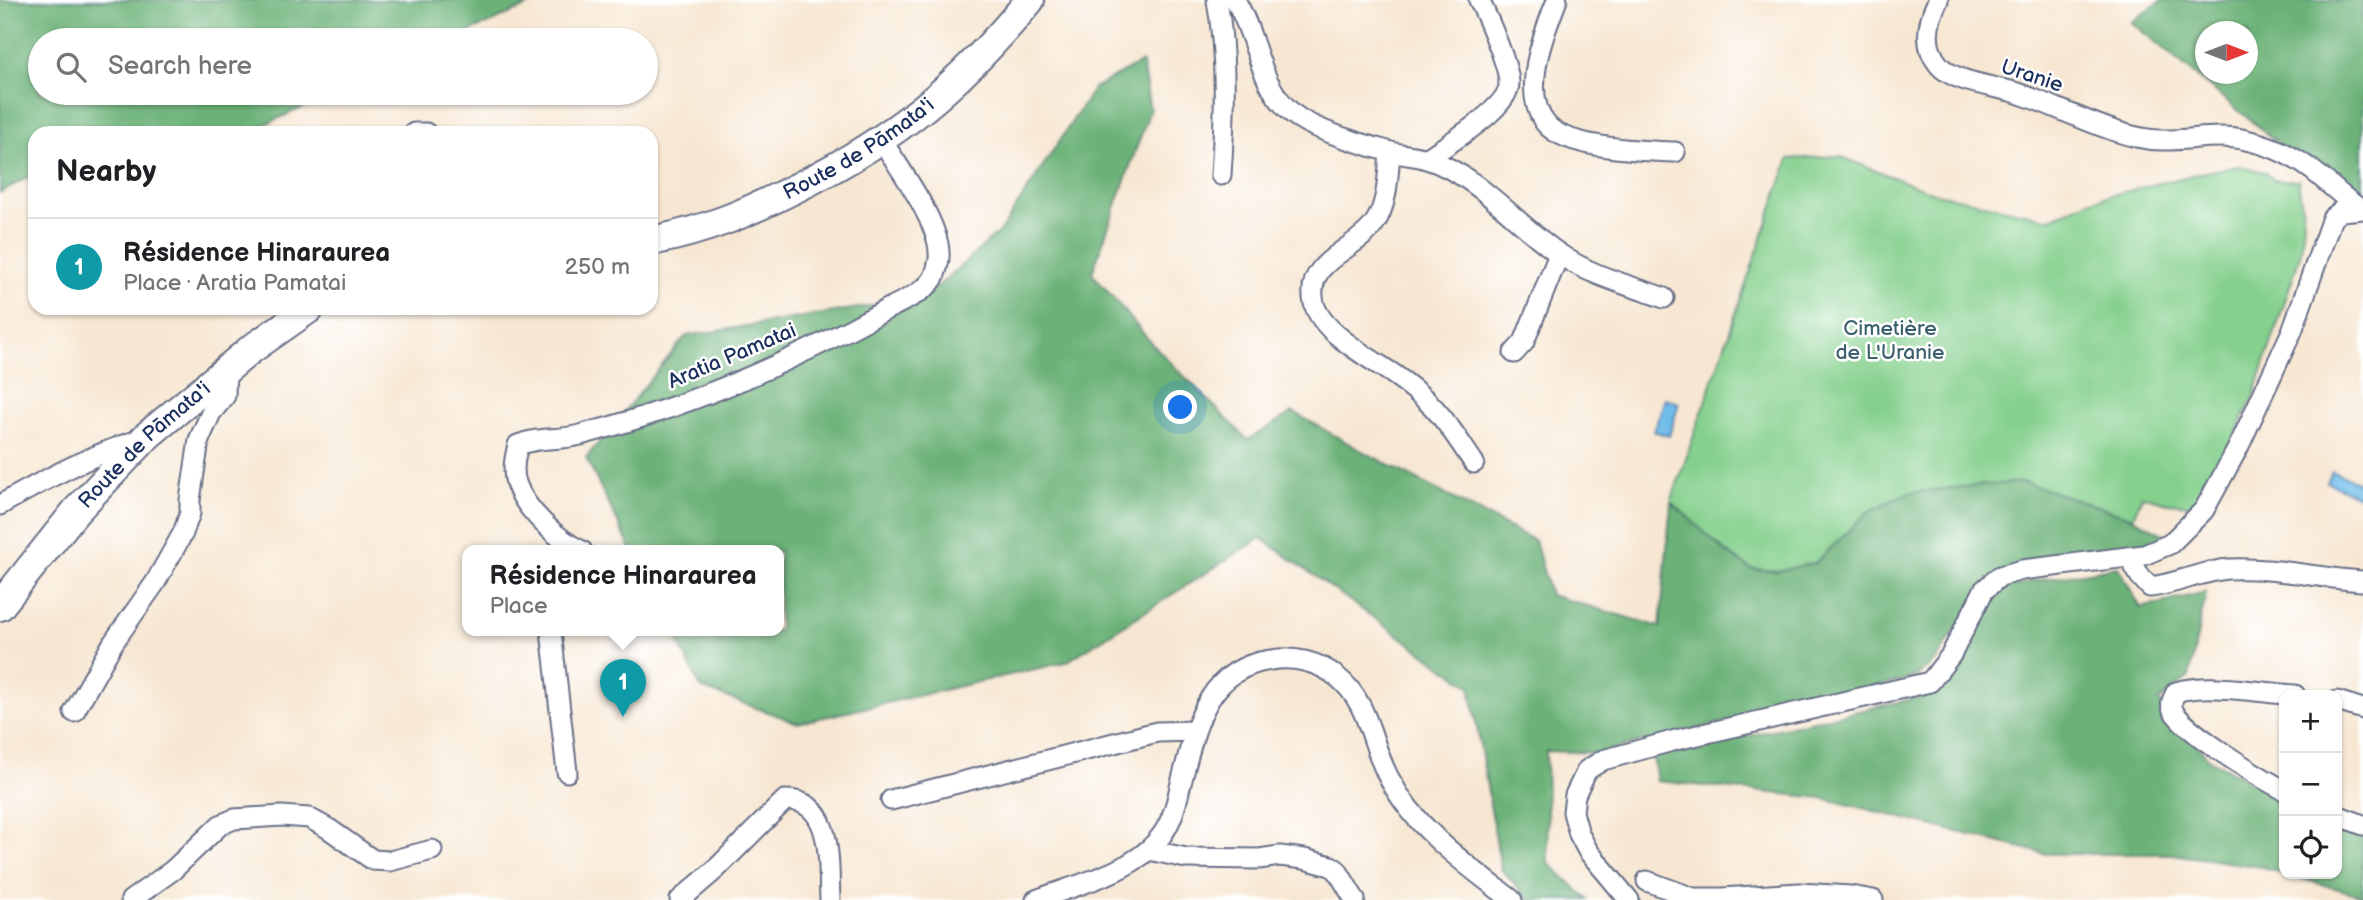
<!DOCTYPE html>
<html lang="en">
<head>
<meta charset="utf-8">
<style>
	:root { --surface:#fff; --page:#f6f6f6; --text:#202124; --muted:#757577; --line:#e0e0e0; --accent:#ea580c }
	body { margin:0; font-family:"Balsamiq Sans",sans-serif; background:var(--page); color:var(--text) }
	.controls { position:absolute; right:21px; bottom:21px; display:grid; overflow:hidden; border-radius:14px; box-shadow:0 2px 5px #0004 }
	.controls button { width:63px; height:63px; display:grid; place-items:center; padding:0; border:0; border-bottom:2px solid var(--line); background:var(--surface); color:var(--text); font:35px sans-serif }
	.compass { position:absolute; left:2195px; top:21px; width:63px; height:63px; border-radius:50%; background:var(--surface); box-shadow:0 2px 5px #0004; rotate:90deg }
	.you { position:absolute; left:1181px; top:408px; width:24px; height:24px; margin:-18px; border:5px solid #fff; border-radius:50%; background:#1a73e8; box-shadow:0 0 0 10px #1a73e833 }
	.badge { display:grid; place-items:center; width:46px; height:46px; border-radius:50%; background:var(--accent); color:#fff; font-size:23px; font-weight:700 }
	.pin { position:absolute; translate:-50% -58px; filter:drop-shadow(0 2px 4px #0008) }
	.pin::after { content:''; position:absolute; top:37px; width:24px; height:21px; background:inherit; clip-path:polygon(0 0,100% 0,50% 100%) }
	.popup { position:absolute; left:462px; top:545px; width:322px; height:91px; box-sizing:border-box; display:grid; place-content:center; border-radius:14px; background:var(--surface); filter:drop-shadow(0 2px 5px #0005); font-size:23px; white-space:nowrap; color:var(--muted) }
	.popup b { font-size:26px; color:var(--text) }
	.popup::after { content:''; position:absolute; left:50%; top:100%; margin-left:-14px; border:14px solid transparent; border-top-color:var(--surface) }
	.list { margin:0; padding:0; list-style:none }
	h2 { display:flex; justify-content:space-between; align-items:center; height:91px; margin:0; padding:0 28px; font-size:30px }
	h2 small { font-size:23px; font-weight:400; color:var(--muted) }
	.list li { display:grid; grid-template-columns:46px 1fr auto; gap:21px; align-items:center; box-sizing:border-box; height:98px; padding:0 28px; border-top:2px solid var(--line) }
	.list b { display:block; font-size:26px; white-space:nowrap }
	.list p { margin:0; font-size:23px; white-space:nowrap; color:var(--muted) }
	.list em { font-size:23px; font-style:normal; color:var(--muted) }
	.icon { flex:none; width:38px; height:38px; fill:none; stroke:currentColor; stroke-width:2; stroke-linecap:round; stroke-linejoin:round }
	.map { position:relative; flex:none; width:2363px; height:900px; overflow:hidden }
	.search { position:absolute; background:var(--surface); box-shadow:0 2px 5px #0004; left:28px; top:28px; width:630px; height:77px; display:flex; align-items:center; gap:18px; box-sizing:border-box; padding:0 24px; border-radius:38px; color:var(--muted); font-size:26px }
	.panel { position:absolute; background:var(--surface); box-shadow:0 2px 5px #0004; left:28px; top:126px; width:630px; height:189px; border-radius:21px }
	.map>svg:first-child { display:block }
	.green { fill:#85d08d; stroke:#508076; stroke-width:2 }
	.forest { fill:#6cb278; stroke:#44706b; stroke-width:2; fill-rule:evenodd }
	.water { fill:#70bdea; stroke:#4676a4; stroke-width:2 }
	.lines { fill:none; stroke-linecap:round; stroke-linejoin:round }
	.minor-casing { stroke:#686f87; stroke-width:23 }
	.secondary-casing { stroke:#686f87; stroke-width:32 }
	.minor { stroke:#fff; stroke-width:19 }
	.secondary { stroke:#fff; stroke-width:28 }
	.labels { text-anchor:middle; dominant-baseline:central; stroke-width:5; stroke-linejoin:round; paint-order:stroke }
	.street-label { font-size:21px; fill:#1b2f5e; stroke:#fff }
	.park-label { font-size:21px; fill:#3b5f6c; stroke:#fff }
</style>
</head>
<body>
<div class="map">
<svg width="2363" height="900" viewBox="0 0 2363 900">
	<rect width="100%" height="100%" fill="#fff"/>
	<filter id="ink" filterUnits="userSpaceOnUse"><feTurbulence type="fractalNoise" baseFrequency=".0143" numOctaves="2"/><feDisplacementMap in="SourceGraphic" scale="14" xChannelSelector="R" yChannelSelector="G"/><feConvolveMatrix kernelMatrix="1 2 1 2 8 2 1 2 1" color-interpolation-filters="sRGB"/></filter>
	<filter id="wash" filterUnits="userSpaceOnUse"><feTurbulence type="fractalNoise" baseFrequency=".00686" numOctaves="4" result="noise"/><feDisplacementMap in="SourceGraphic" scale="28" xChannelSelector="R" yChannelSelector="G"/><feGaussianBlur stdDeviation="1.57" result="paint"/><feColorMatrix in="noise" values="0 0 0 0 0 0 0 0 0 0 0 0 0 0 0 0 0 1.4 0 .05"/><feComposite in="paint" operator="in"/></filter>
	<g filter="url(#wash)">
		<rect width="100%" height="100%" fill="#f7e7d2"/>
		<polygon class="green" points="1839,156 1931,192 2050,219 2088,201 2205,172 2240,166 2265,172 2274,180 2298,180 2304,221 2301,252 2253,399 2217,470 2199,500 2191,505 2168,503 2142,496 2133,518 2023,482 1908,493 1869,511 1815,563 1777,571 1751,569 1726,552 1671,502 1789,159"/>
		<g class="forest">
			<polygon points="0,0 541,0 451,40 40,40 40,93 335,93 246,133 35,133 35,173 0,193"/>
			<path d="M2162,0H2363V205L2296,158L2131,22ZM2206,32H2248V74H2206Z"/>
			<polygon points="1142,62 1150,110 1092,273 1153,345 1248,440 1293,412 1362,451 1535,541 1550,595 1660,627 1671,502 1726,552 1751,569 1777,571 1815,563 1869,511 1908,493 1961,487 2023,482 2133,518 2169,537 2119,552 1989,578 1935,662 1915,677 1597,753 1546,751 1548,862 1588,900 1529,900 1501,869 1470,686 1261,538 1066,662 798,723 701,688 673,631 779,631 779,551 632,551 586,458 686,336 926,297 1001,230 1094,88"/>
			<polygon points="2118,567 2141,608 2206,592 2189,677 2159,701 2209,759 2284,800 2284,874 2262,867 2172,854 2046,854 1822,798 1657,781 1653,757 1938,693 2001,590 2033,581"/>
			<polygon points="2337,823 2363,833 2363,896 2285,874 2337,874"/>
		</g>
		<g class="water">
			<polygon points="1665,398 1679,403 1669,436 1654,431"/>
			<polygon points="2332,471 2363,485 2363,498 2327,482"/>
		</g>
	</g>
	<g filter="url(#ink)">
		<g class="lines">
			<g class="minor-casing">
				<g id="minor">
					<path d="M1217,0C1227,57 1225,117 1221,175"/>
					<path d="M1235,0C1258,37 1257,83 1292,113C1311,130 1365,145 1391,152C1402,155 1415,155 1427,159C1481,177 1515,224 1561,255C1591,276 1629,285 1664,298"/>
					<path d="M1557,0C1544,33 1520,92 1546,124C1566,149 1645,151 1675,152"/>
					<path d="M1938,0C1928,21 1922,45 1939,65C1953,82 1993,86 2014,92C2057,105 2118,140 2161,140C2189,141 2217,133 2246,140C2274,146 2300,159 2322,178C2334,188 2345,199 2359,208"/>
					<polyline points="414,133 426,133"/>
					<path d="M1390,152C1388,174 1388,205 1374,224C1355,251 1304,260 1314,303C1321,333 1372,359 1396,376C1409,385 1422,396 1433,407C1449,424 1461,444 1474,463"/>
					<path d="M1426,159C1446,145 1510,108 1509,83C1509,66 1487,16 1479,0"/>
					<polyline points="1514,353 1524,342 1559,254"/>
					<path d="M0,505C46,479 90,455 141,439"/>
					<path d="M582,551C558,540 525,510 516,483C512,470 515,457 518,445C540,436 559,441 580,435C686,408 789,363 884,311C900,302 923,294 933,279C936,273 940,260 939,253C939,223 899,167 882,141"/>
					<path d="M2129,557L2140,576L2150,587C2177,584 2201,571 2229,569C2273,567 2319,578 2363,581"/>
					<polyline points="551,631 567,772"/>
					<polyline points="2337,701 2363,709"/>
					<polyline points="74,712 113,643 155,583 183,533 190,513 190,500 199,440 211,413 225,396 226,370"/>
					<path d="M2284,790C2263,779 2179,729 2172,708C2170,702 2174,697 2176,692C2209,682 2260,693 2295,695"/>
					<polyline points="891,800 1157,732 1195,731"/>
					<polyline points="2337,815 2363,825"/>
					<polyline points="1149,850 1186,858 1259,859 1280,856 1304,859 1331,866 1337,870 1355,900"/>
					<polyline points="1647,881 1693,898 1722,898 1799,893 1851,896 1873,900"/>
					<polyline points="131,900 173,870 220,825 234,819 282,816 309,818 329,829 373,860 390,861 432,850"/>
					<path d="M680,900L715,870L785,800C835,799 828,867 830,900"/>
					<path d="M1036,900C1075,885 1131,873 1158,840C1171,825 1176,806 1180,787C1195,732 1203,669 1271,660C1294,656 1318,662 1336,676C1370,702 1370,743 1389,778C1416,830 1467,865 1512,900"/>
					<polyline points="1629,900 1588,851 1579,834 1573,812 1575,795 1587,770 1603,760 1676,740 1930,682 1951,655 1984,590 2000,576 2022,570 2144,555 2170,544 2204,510 2238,448 2292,331 2332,218 2341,211 2363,209"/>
				</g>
			</g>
			<g class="secondary-casing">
				<g id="secondary">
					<path id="s1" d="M651,241C708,230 749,212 800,186C899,136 960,85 1030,0"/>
					<path id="s2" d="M0,606L76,511L148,435L250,350L310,308"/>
				</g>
			</g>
			<use href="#minor" class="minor"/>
			<use href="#secondary" class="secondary"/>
		</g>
	</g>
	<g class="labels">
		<g class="street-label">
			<text transform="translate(2032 76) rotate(18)">Uranie</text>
			<text stroke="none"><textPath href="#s1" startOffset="229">Route de Pāmata'i</textPath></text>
			<text transform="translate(732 356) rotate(-23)">Aratia Pamatai</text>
			<text stroke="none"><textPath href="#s2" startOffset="217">Route de Pāmata'i</textPath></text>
		</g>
		<g class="park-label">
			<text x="1890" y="328">Cimetière<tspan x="1890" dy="24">de L'Uranie</tspan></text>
		</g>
	</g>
</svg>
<div class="controls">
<button>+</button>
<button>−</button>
<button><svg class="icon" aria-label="locate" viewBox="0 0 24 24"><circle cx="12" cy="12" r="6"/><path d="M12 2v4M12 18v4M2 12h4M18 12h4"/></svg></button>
</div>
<svg class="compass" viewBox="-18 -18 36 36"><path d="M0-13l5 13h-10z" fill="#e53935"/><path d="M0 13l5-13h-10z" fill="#757577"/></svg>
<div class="you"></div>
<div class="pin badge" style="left:623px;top:717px;background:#0f9aa8">1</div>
<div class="popup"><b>Résidence Hinaraurea</b>Place</div>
<div class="search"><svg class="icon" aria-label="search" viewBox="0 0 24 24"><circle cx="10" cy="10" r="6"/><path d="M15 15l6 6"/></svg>Search here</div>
<section class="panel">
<h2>Nearby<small></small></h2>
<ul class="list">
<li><span class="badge" style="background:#0f9aa8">1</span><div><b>Résidence Hinaraurea</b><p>Place · Aratia Pamatai</p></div><em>250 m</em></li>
</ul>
</section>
</div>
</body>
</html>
